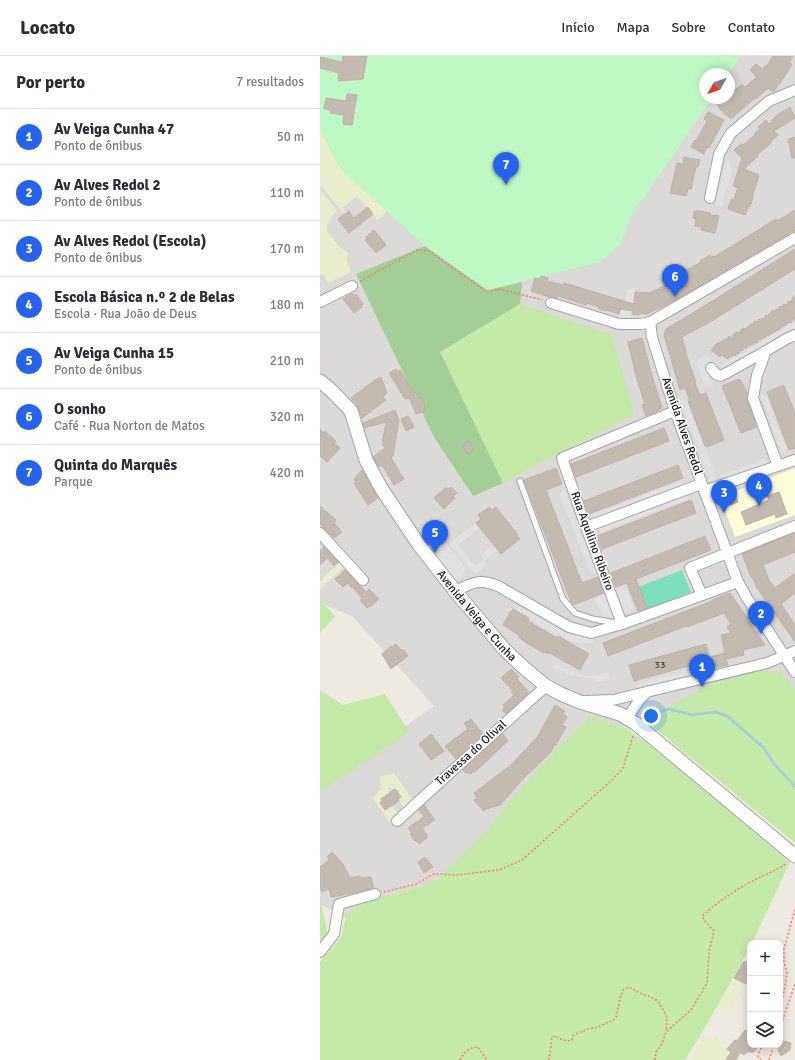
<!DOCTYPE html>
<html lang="pt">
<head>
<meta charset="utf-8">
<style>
	:root { --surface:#fff; --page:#f2f2f3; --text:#2b2b33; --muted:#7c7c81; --line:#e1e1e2; --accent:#2563eb }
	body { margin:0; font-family:Signika,sans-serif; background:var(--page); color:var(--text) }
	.controls { position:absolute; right:12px; bottom:12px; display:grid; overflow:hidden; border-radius:8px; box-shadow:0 2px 10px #0003 }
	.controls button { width:36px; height:36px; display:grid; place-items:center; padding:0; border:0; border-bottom:1px solid var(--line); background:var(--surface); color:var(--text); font:20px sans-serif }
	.compass { position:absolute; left:379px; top:12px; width:36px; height:36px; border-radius:50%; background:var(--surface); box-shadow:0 2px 10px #0003; rotate:230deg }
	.you { position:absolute; left:331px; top:660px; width:14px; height:14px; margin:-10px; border:3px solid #fff; border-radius:50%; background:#1a73e8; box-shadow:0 0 0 6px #1a73e833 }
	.badge { display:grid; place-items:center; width:26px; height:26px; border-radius:50%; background:var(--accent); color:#fff; font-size:13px; font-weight:700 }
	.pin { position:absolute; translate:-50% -33px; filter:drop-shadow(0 1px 2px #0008) }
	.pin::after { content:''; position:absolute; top:21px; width:14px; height:12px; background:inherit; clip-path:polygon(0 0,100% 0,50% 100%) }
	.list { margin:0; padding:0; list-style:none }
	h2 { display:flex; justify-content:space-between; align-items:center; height:52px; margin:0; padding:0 16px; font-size:17px }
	h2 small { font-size:13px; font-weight:400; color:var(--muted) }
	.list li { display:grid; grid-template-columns:26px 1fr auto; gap:12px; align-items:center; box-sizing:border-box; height:56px; padding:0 16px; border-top:1px solid var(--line) }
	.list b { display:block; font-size:15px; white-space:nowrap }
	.list p { margin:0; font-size:13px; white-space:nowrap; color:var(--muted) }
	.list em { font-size:13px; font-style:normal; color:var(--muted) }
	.icon { flex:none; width:22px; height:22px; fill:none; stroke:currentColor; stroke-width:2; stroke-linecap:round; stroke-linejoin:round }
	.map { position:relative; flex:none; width:475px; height:1004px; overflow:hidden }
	header { display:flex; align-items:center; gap:24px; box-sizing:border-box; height:56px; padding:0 20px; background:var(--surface); border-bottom:1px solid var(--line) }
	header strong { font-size:19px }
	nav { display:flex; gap:22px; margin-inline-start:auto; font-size:14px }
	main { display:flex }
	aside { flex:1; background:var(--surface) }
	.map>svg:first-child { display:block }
	.residential { fill:#dbdad9; fill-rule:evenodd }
	.education { fill:#feffda }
	.farmland { fill:#eaedcd }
	.grass { fill:#c5e9a7 }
	.forest { fill:#a5ce96 }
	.park { fill:#bef9c5 }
	.pitch { fill:#7fdebd }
	.parking { fill:#e1e1e1 }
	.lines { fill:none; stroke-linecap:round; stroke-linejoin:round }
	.stream { stroke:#a2cddc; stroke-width:2.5 }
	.building { fill:#c3bab2; stroke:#c0b1a4 }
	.service-casing { stroke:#a4a4a4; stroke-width:7 }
	.minor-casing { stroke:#a4a4a4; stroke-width:12 }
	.tertiary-casing { stroke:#a4a4a4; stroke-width:15 }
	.path { stroke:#fb7b67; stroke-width:1.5; stroke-dasharray:2 2; stroke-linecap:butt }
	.service { stroke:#fff; stroke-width:5 }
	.minor { stroke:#fff; stroke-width:10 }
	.tertiary { stroke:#fff; stroke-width:13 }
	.labels { text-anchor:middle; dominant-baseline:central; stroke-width:3; stroke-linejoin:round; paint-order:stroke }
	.number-label { font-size:10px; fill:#464442 }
	.street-label { font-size:12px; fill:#1d1d1d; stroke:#fff }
</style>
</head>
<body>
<header>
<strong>Locato</strong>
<nav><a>Início</a><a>Mapa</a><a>Sobre</a><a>Contato</a></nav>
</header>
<main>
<aside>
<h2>Por perto<small>7 resultados</small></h2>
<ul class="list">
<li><span class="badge">1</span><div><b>Av Veiga Cunha 47</b><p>Ponto de ônibus</p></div><em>50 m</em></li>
<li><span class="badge">2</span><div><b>Av Alves Redol 2</b><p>Ponto de ônibus</p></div><em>110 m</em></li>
<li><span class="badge">3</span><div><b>Av Alves Redol (Escola)</b><p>Ponto de ônibus</p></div><em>170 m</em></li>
<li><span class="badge">4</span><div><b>Escola Básica n.º 2 de Belas</b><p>Escola · Rua João de Deus</p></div><em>180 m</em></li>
<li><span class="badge">5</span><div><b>Av Veiga Cunha 15</b><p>Ponto de ônibus</p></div><em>210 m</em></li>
<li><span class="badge">6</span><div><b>O sonho</b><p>Café · Rua Norton de Matos</p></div><em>320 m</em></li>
<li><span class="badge">7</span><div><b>Quinta do Marquês</b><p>Parque</p></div><em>420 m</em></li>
</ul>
</aside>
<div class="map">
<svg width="475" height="1004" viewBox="0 0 475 1004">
	<rect width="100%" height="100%" fill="#eeeae2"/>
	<path class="residential" d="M0,0H475V650L459,631L277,677L184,776L46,873L0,848V730L114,650L32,560L0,547ZM385,18H409V42H385Z"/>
	<polygon class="education" points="475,412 475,459 415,481 400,441"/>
	<g class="farmland">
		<polygon points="0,72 69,154 57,164 48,152 47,152 37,140 22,152 26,157 25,158 0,129"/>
		<polygon points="0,133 17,155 12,160 13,161 7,169 7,175 21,192 28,197 26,202 31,216 8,227 3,218 0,219"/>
		<polygon points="22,505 26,509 1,532 0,531 0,526 3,523 3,522"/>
		<polygon points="74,717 94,746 86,754 78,743 81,741 78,737 80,736 78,733 76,734 74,732 72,734 70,731 67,733 70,737 61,743 62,745 60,747 65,754 71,750 80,760 71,768 53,742 61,733 60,721 61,720 71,719"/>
		<polygon points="412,923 418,925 418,924 426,928 412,954 404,951 403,954 398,952"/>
		<polygon points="384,979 392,985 395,980 404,986 401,990 411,996 406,1004 370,1004"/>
	</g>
	<g class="grass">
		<polygon points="200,248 292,279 314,358 183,427 120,296"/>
		<polygon points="0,544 15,560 0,577"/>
		<polygon points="442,615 460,616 475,633 475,787 325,664 322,661 321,656 326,656 326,652 348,651 406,620"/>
		<polygon points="0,634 23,649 65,638 89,676 0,736"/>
		<polygon points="271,660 304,671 321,683 347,702 470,806 432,887 430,887 430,891 390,963 365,1004 0,1004 0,906 21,882 26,859 38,850 64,841 105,829 117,823 140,802 168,774 190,744 248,682"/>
		<polygon points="0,841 8,880 0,890"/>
	</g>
	<polygon class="forest" points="105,190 167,234 202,226 200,248 120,296 183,427 153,440 115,383 36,218"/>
	<polygon class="park" points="0,0 421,0 408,18 385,18 385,42 392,42 322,145 321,144 313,155 300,189 279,206 168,234 105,190 21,114 0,75"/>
	<polygon class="pitch" points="362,514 371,536 327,553 318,531"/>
	<g class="parking">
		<polygon points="407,100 412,113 402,150 395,149"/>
		<polygon points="316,231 314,247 312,247 311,266 298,263 302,245 304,245 308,233"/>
		<polygon points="475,266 475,272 403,314 400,310"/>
		<polygon points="384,299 391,302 386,308 385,311 393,330 391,331 384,328 376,307"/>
		<polygon points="441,339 447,341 465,390 462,397"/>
		<polygon points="359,344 367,345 385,392 380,396"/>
		<polygon points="386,394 397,423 391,426 381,399"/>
		<polygon points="445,403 450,408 398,428 399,420"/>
		<polygon points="361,425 365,428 275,463 272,459"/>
		<polygon points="244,431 277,517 269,514 264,501 240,439"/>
		<polygon points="366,439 369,443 281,476 278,473"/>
		<polygon points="156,467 159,471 161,471 138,489 155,510 164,503 161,499 175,488 178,493 165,505 166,510 154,518 129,487"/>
		<polygon points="129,491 146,513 141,523 135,523 131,521 116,502"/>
		<polygon points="306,532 314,553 305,557 296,536"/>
		<polygon points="284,537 294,561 283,560 274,541"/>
		<polygon points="198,550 245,576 259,580 275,581 272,587 259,587 250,584 229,575 196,555"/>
		<polygon points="235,607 246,613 264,620 271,620 288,617 290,623 276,626 276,623 264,622 252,619 233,612"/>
		<polygon points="388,609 391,615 318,632 317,627"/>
	</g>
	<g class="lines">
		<polyline class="stream" points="328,655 339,656 349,653 372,659 395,656 407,660 444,692 455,709 472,727 475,733"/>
	</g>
	<g class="building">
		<polygon points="23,0 47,0 43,23 18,25 19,17 0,12 0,1 22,6"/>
		<polygon points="453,0 473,0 469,7 472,8 463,23 453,36 448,32 436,43 435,42 411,63 407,59 406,60 397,49 405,42 409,42 409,39 422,28 425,31 437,21 430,14 436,8 442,13 446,9 447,10"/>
		<polygon points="27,38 37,39 32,69 23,68 24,59 10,57 10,54 4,53 6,42 26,45"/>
		<polygon points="470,51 475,62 454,75 458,79 451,85 452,86 437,99 438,100 424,113 439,119 432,142 433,142 430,151 429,150 425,159 408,153 411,143 413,144 418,132 413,130 422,102 414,94 421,88 423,89 435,79 434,78 440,73 438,71 446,64 449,68 457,59"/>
		<polygon points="388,56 404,64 389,92 387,91 384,98 371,91 375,84 376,85 387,65 384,63"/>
		<polygon points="475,81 475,102 472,102 468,83"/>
		<polygon points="364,101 380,104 378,111 376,111 371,133 368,133 366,140 350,137 357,107 363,108"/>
		<polygon points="48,151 53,158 29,177 18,163 29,155 34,162"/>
		<polygon points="475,154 475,175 472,176 357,243 327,258 319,257 319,259 312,258 313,255 300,253 299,258 287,254 286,255 279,253 279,251 267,247 266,249 238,240 237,242 229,241 211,235 215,222 220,223 221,220 228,222 227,225 243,229 244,227 314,248 315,236 330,237 354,225 353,223 361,219 361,217 381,206 380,205 390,199 391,201 393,200 394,201 456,163 457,165"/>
		<polygon points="374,155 379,155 390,157 390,159 399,160 395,177 381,174 381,171 375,170 376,163 373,162"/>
		<polygon points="54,174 66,189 56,197 45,184 47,182 46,181"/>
		<polygon points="475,193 475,213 390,266 362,281 366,295 365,295 376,326 375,327 380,339 386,337 404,384 387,391 387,390 385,390 368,345 370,345 365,332 360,334 344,279 346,273 381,252"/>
		<polygon points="32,237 34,240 36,238 43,248 41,250 42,251 34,257 23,243"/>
		<polygon points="475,239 475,261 471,267 469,266 463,271 462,270 459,274 458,273 455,276 454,275 452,278 451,277 449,280 447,279 445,282 443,281 441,284 439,283 437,287 436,286 434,289 432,288 431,290 429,289 426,293 425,291 422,295 421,294 418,298 417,297 415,300 413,299 411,301 410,300 408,303 401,299 400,301 391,294 397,287 399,288 401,285 403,286 404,283 406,284 409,280 411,282 414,278 415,278 416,276 418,277 423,272 425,273 428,270 429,270 432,267 433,268 435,265 436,266 439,263 440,264 442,262 443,263 446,259 447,260 453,254 455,255 460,250 462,251 464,248 466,249 469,245 470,246"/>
		<polygon points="322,282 334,327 342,351 341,351 342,352 339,353 339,354 326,360 322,349 325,348 316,320 308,286"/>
		<polygon points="76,313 77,316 80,314 94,337 95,336 100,343 102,342 105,350 104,350 106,355 96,358 89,342 85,343 69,317"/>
		<polygon points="61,321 67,337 63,341 66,344 42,362 37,349 31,342 55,324"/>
		<polygon points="419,323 420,324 421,324 427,337 427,344 437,371 421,377 402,330"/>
		<polygon points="464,329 475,357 475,392 469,394 447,336"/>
		<polygon points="75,354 79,364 73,400 71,402 84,423 74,429 62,409 59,411 53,401 65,392 62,388 66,366 44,372 43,367"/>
		<polygon points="88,360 94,371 86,375 81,363"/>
		<polygon points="344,372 349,385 256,421 251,408"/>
		<polygon points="0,373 3,377 5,375 16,385 14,387 20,392 7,406 0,400"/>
		<polygon points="148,385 154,394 148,398 142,389"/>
		<polygon points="358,409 363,422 269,458 264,445"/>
		<polygon points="236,412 242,428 226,434 262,527 278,521 284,537 253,549 251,546 204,424"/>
		<polygon points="42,414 58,442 48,449 34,427 36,426 34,423"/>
		<polygon points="131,431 137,437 133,440 135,442 124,453 114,442 125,432 129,433"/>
		<polygon points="459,436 467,458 456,462 455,458 426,469 421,456 449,444 447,440"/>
		<polygon points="415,438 418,446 405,451 402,443"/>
		<polygon points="371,444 376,457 282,493 277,480"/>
		<polygon points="0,450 16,464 14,467 22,476 14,482 0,468"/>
		<polygon points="169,451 172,454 176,451 198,479 197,480 200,483 181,498 156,467 161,463 158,459"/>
		<polygon points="475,477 475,496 443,509 449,524 455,532 475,517 475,537 461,548 475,569 475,586 437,532 432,521 431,521 422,498"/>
		<polygon points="385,480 391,494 316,523 327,552 318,555 307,527 296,531 291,517"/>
		<polygon points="4,491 18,506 14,510 7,502 0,509 0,495"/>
		<polygon points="25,514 46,536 49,533 59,543 50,551 49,550 47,552 40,544 42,542 32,531 32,532 28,527 23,531 15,523"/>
		<polygon points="410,537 428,563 427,563 445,589 423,594 424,599 406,603 408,609 392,612 390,601 405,597 406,601 401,579 411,577 407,571 411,568 404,557 367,571 366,570 288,600 283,587 392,545 392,544"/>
		<polygon points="193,553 209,562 208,565 237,582 238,580 269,598 260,614 228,596 228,598 225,596 224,597 208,588 198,581 199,579 183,569 190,556"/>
		<polygon points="76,588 82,595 83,593 88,600 71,613 62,598 71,590 72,591"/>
		<polygon points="386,588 390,604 314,625 309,609"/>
		<polygon points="191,613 199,621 197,623 209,636 186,658 182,654 185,651 183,649 194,639 191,636 193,635 181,622"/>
		<polygon points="235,649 245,655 243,658 247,661 242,669 246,671 236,689 235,689 230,697 203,723 180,749 166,753 164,755 154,744 157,742 154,737 191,709 218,680"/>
		<polygon points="151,663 163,678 136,703 125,690 148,673 144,667"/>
		<polygon points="111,678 124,695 111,704 99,688"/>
		<polygon points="183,678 188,685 155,716 154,715 150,718 148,716 146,717 143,714"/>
		<polygon points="75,733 81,741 78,743 79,745 65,754 60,747 62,745 61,743"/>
		<polygon points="104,749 115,764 102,772 108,781 99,788 96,784 95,785 90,778 92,777 88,772 104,761 99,754"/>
		<polygon points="12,796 23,808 30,822 40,820 40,822 51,821 54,832 33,837 11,841 9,833 2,836 0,832 0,811 8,805 9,803 7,801"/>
		<polygon points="105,801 113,811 104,817 98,806"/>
		<polygon points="424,905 430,908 430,920 426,928 414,922"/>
		<polygon points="425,974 430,976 430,989 439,989 434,996 427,996 424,999 420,996 416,1004 406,1004 411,996 407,993 415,984 417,985"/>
		<polygon points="460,984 471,987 470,994 461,1000 458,994 459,989 460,989"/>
	</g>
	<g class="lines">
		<g class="service-casing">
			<polyline id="service" points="200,425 243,543 255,557 273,563 297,567"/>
		</g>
		<g class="minor-casing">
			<g id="minor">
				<polyline points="390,142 399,98 411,77 449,45 475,34"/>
				<polyline points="0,246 32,230"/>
				<polyline points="231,247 299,268 321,268 330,266 475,182"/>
				<polyline points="330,266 332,281 355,355 418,526 427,542 475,616"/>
				<polyline points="391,312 396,318 401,320 446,295"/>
				<polyline points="458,410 433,342 437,319 446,295 466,283 475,279"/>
				<polyline points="384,435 475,404"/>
				<polyline points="266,471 381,428"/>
				<polyline points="0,477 43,524"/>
				<path d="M135,535C153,527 158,522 178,530L249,571L271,577L302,568L418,526"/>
				<polyline points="382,539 370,512 475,470"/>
				<polyline points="302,568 266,471 242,402 355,355"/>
				<polyline points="266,645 293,644 447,607 475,595"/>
				<polyline points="307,662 321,642 328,635"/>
				<polyline points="77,765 226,630"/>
				<polyline points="0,896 14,878 19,848 55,838"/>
			</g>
		</g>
		<g class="tertiary-casing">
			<g id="tertiary">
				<path id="s1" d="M0,325L15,338L31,355L46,404L61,432L99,489L135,535L184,593L202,610L226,630L241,638L260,646L300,658L315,667L475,800"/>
			</g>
		</g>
		<g class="path">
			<polyline points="40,225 97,194 109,195 167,236 180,233 222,244"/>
			<polyline points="64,836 96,828 114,818 137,819 179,814 202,804 292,724 303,712 313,680"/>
			<polyline points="460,953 465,931 467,916 464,906 464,893 475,853"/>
			<polyline points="460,972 475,928"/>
			<path d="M140,1004C144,997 149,991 158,991L167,1004"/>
			<path d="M229,1004L232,981L235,980C240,983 246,986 252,984L253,980L258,977L268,973L278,971L286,967L292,965L296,962L300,942L303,934L309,931L320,937L331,941L338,945L346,959L347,964L346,975"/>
			<path d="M335,1004L336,996L342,988L346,976L371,954L387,927L389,896L394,875L384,864L382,860C397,847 413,835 431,826C443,819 456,815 467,807"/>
			<polyline points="441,1004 438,1001 439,996 443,989"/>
			<polyline points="449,1004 454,989"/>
		</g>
		<use href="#service" class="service"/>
		<use href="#minor" class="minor"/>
		<use href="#tertiary" class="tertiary"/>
	</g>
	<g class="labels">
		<g class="number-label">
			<text x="340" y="609">33</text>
		</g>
		<g class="street-label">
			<text transform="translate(362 370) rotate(71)">Avenida Alves Redol</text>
			<text transform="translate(272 485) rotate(70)">Rua Aquilino Ribeiro</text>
			<text stroke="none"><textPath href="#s1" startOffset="286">Avenida Veiga e Cunha</textPath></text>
			<text transform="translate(151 697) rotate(-42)">Travessa do Olival</text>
		</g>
	</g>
</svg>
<div class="controls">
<button>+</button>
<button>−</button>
<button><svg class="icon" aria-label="layers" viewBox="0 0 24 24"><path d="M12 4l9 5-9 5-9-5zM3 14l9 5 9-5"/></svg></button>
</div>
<svg class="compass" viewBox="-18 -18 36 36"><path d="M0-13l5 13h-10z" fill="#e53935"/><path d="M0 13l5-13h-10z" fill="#7c7c81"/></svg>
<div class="you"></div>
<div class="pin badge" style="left:382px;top:631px">1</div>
<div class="pin badge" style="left:441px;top:578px">2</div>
<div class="pin badge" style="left:404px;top:457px">3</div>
<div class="pin badge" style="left:439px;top:450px">4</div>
<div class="pin badge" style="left:115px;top:497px">5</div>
<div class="pin badge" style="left:355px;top:241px">6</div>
<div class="pin badge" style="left:186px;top:129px">7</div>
</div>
</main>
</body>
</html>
